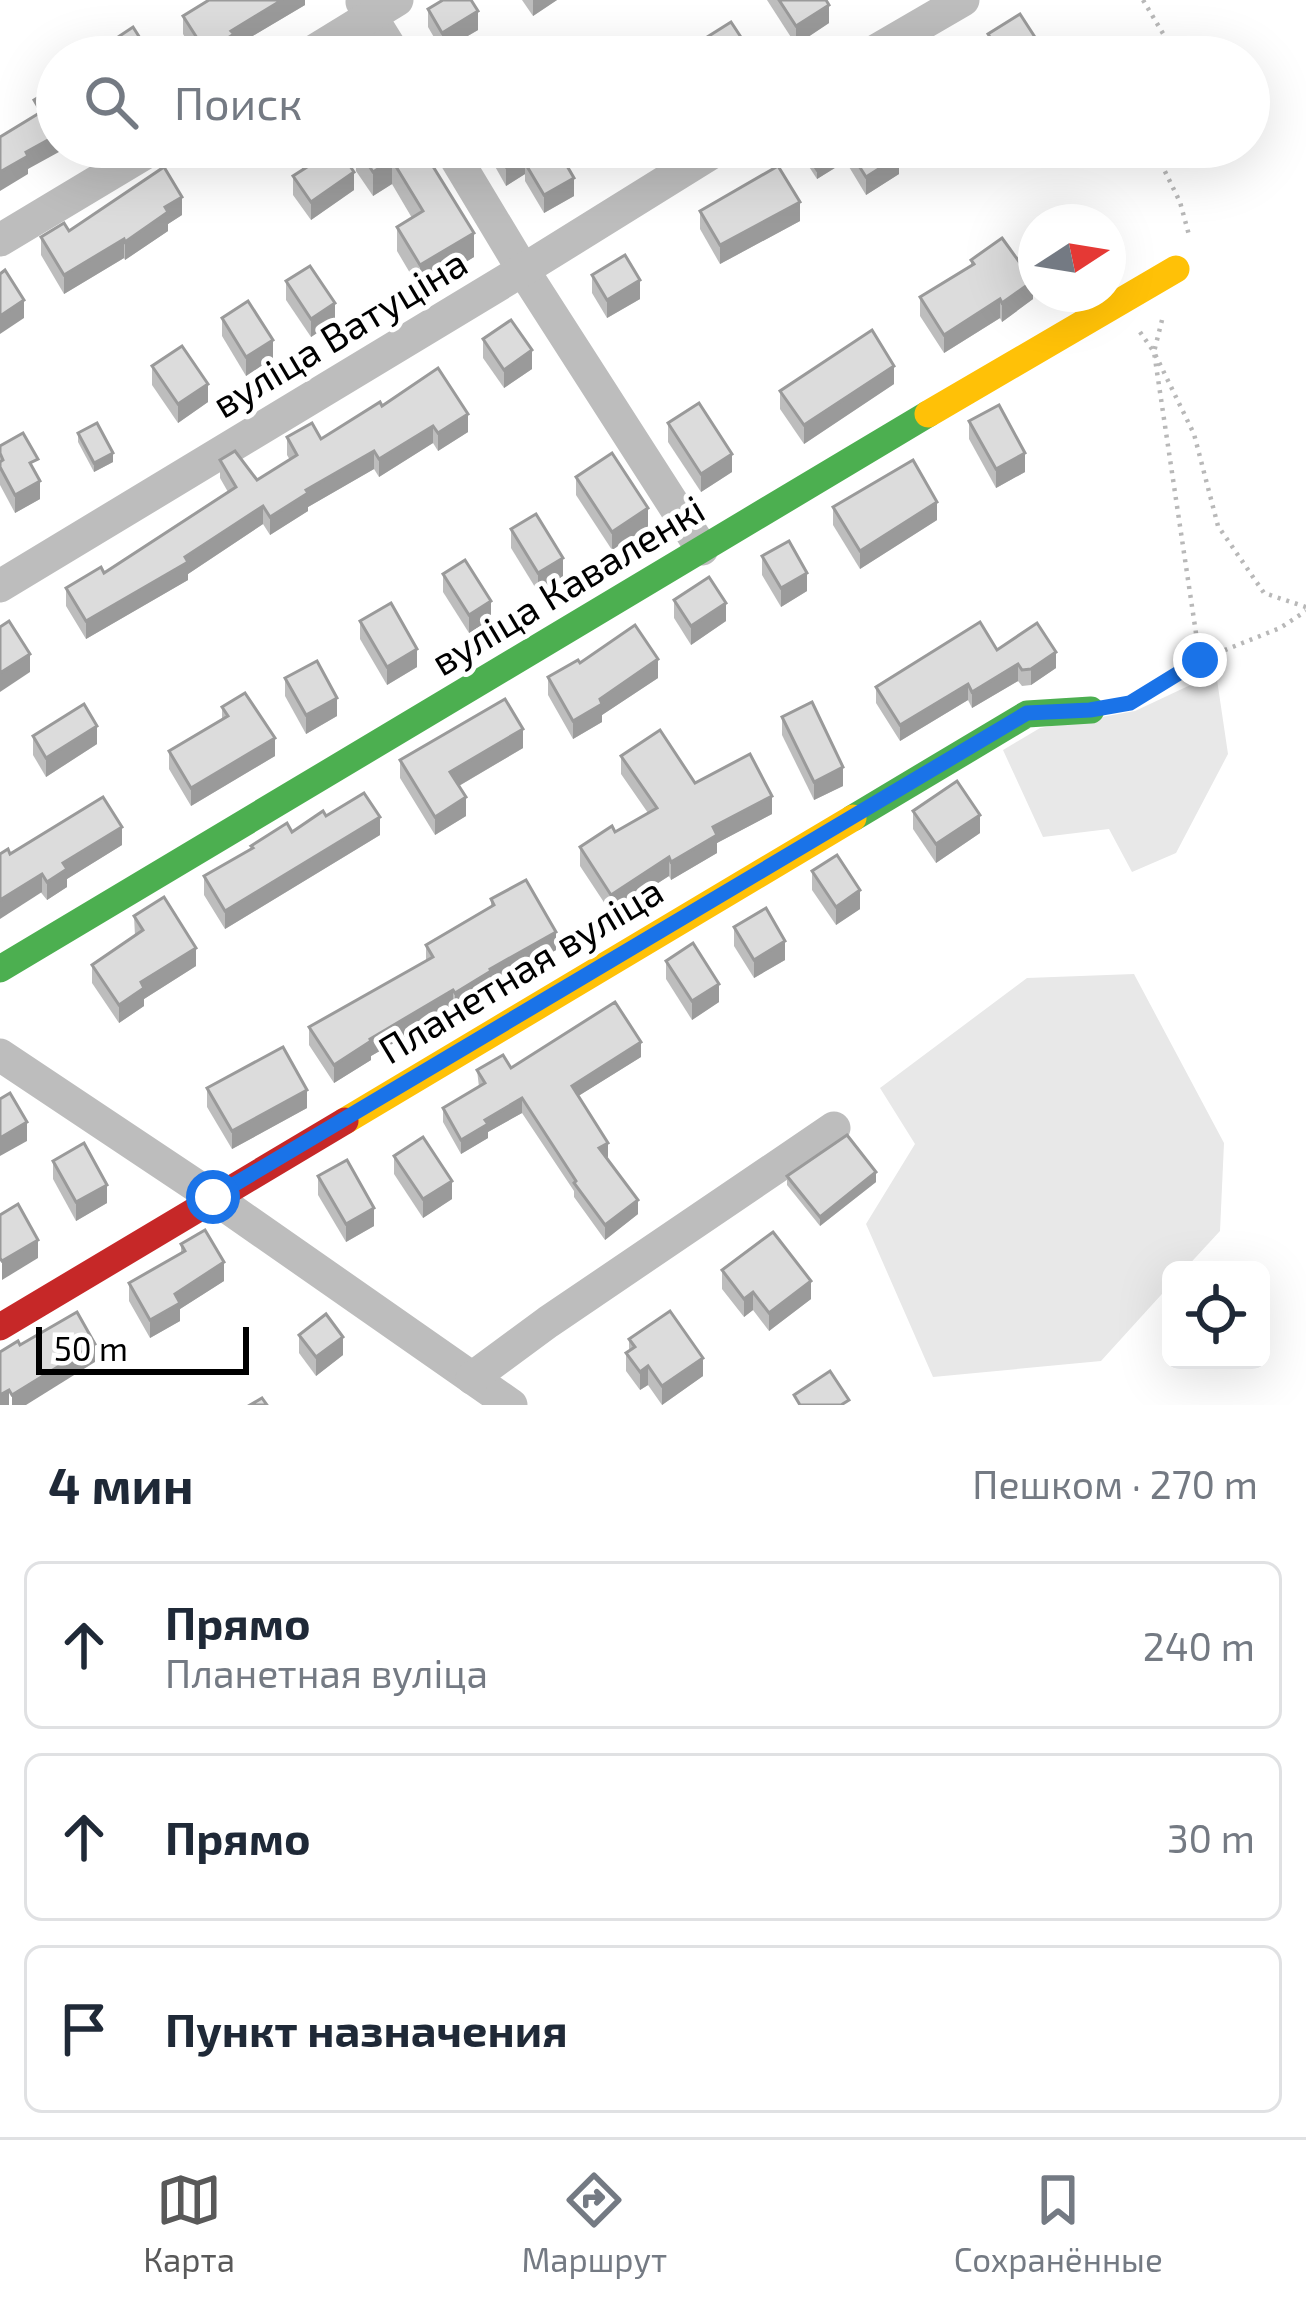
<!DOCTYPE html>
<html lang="ru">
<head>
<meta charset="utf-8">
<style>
	:root { --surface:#fff; --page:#f2f2f3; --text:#1f2937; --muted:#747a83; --line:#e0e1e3; --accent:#595959 }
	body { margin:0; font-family:"Exo 2",sans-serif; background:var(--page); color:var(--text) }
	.controls { position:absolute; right:36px; bottom:36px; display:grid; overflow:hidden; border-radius:18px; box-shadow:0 12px 48px #0002 }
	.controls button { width:108px; height:108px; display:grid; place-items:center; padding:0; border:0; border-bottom:3px solid var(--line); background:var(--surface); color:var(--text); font:60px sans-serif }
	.compass { position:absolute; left:1018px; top:204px; width:108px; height:108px; border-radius:50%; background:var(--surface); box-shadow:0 12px 48px #0002; rotate:78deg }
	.scale { position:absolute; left:36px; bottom:30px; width:213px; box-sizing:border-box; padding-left:12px; border:6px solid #000; border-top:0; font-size:33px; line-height:42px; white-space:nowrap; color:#000; -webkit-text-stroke:9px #fff; paint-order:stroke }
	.stop { position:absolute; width:36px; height:36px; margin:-27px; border:9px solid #1a73e8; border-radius:50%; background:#fff }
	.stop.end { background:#1a73e8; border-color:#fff; box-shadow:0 3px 12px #0008 }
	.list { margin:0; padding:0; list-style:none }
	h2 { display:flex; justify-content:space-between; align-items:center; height:156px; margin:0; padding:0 48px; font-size:51px }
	h2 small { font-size:39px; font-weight:400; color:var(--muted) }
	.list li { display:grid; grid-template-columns:78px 1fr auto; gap:36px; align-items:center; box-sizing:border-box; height:168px; margin:0 24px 24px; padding:0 24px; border:3px solid var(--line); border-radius:18px }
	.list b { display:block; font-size:45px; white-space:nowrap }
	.list p { margin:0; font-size:39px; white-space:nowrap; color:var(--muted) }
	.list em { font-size:39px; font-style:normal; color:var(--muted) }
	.icon { flex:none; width:66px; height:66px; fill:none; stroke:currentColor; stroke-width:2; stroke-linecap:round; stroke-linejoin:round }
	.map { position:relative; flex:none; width:1306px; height:1405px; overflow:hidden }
	.search { position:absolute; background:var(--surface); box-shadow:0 12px 48px #0002; left:36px; right:36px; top:36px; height:132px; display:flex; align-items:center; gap:30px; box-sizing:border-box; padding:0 42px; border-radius:66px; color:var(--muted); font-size:45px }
	.sheet { height:732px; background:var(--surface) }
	nav { display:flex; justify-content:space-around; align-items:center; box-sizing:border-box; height:168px; border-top:3px solid var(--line); background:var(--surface); font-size:33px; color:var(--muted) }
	nav a { display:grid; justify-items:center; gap:6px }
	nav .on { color:var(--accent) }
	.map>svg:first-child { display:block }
	.green { fill:#e8e8e8 }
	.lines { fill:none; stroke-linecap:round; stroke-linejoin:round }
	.path { stroke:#b8b8b8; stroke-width:4.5; stroke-dasharray:3 6; stroke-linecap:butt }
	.street { stroke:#bdbdbd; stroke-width:33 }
	.fast { stroke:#4caf50; stroke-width:27 }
	.slow { stroke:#ffc107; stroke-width:27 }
	.jam { stroke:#c62828; stroke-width:27 }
	.wall { fill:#bdbdbd }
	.shaded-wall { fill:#9a9a9a }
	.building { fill:#dcdcdc; stroke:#9a9a9a; stroke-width:3 }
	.route { stroke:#1a73e8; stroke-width:15 }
	.labels { text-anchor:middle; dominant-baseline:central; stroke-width:10; stroke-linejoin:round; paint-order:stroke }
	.street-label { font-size:39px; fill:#000; stroke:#fff }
</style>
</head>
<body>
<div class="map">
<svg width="1306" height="1405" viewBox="0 0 1306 1405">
	<rect width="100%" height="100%" fill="#fff"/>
	<g class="green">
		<polygon points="1216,673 1228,754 1176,853 1132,872 1109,829 1043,837 1003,750 1040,728 1135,711"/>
		<polygon points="1134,974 1224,1143 1220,1231 1184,1270 1171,1270 1171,1284 1101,1361 933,1377 866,1224 915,1144 880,1088 1027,978"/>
	</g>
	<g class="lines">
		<g class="path">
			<polyline points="1143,0 1177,57"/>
			<polyline points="1153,147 1180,202 1189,235"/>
			<polyline points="1162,320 1154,352 1194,434 1218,526 1264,593 1306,607"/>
			<polyline points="1140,332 1154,352 1200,660"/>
			<polyline points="1130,702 1200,660 1280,628 1306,611"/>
		</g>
		<g class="street">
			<polyline points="362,2 396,57"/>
			<polyline points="304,57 397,0"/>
			<polyline points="865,57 963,0"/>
			<polyline points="449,147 523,270 702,549"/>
			<polyline points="0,240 155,147"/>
			<polyline points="0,586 523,270 721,147"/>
			<polyline points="0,1055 213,1197 511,1405"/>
			<polyline points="472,1378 548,1322 834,1128"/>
		</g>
		<g class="fast">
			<polyline points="853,818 1027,714 1091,710"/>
			<polyline points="0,969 928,414"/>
		</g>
		<g class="slow">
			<polyline points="928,414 1176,269"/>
			<polyline points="345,1121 853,818"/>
		</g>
		<polyline class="jam" points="0,1327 345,1121"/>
	</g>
	<g class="wall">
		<polygon points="305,0 305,5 234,47 234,53 227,57 197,57 183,34 183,16"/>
		<polygon points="522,0 557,0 533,16"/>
		<polygon points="767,0 826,0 829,23 796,45"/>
		<polygon points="428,9 478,30 442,51 428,27"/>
		<polygon points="988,34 1042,57 997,57 988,43"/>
		<polygon points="356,147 421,147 474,257 420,290 397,251 397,227 412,218 392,184 373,196 356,171"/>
		<polygon points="488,147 526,147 530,160 574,196 544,213 525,181 525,174 506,186 488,154"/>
		<polygon points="802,147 838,166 817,179 802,156"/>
		<polygon points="837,147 922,147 899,161 899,174 866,195"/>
		<polygon points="302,159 354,190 311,220 293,195 293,176 302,170"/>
		<polygon points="700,211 800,221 720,264 700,229"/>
		<polygon points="182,215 168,224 168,231 125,260 124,258 64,294 41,255 41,237 69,231"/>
		<polygon points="971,260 1033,299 1002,322 1000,318 944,353 920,316 920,297 971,265"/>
		<polygon points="592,275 640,299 607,318 592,293"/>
		<polygon points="286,281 335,321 311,337 286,300"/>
		<polygon points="222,318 273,358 246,376 222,336"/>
		<polygon points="483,339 532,369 504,388 483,358"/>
		<polygon points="152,366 208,402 178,423 152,385"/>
		<polygon points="894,384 804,444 780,409 780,391"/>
		<polygon points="382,406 468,432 438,451 433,443 379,477 374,469 308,507 308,511 270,535 263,524 188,574 188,580 86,639 66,606 66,588 104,573 228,492 220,478 220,460 257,480 290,460 287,455 287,437 321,439"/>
		<polygon points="969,421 1025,472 996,488 969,439"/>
		<polygon points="668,423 732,472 701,492 668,442"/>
		<polygon points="78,433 113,462 94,472 78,442"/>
		<polygon points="0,446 38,476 40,499 15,513 0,485"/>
		<polygon points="576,477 648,527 612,550 576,495"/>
		<polygon points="833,507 937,520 860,569 833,525"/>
		<polygon points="511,529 563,576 538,592 511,548"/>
		<polygon points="762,556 807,591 781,607 762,575"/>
		<polygon points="443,574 491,619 469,633 443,592"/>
		<polygon points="674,600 726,621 691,645 674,618"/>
		<polygon points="360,621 417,667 387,685 360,639"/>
		<polygon points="997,650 1056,668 1031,685 1022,686 1018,681 972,708 968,700 900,741 876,703 876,687"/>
		<polygon points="580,663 658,678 602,715 602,722 573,739 548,695 548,677"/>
		<polygon points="285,678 337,716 306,734 285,696"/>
		<polygon points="222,707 275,756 191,806 169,769 169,751 222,719"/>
		<polygon points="782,717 843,786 814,800 782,735"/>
		<polygon points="33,736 97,744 46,777 33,755"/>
		<polygon points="432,743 523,748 459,786 466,816 435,835 400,778 400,760"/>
		<polygon points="621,756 695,783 772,814 717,843 717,853 671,880 669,876 611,913 580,866 580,847 615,832 648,813 621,774"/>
		<polygon points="913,811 980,833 936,863 913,829"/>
		<polygon points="326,816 380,835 225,929 204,895 204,876 251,849 251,846 292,832"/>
		<polygon points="122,845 67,879 67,887 47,900 10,854"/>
		<polygon points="812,871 860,909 836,925 812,890"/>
		<polygon points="491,899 556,950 491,987 491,990 455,1011 453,1009 371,1056 371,1060 334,1083 309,1045 309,1027 426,961 426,945 491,907"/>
		<polygon points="134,916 196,966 144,999 144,1006 119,1023 92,983 92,965 135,936"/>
		<polygon points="734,927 785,960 754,978 734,946"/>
		<polygon points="666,961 719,1002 692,1020 666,979"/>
		<polygon points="641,1057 578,1096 607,1158 638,1214 605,1240 574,1197 574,1191 522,1113 488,1132 488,1138 461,1154 443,1122 443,1108 479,1087 477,1070"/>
		<polygon points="207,1088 307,1108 232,1149 207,1107"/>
		<polygon points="394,1156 452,1199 423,1218 394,1174"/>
		<polygon points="53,1161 107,1203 76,1221 53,1179"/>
		<polygon points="318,1176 374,1226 346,1242 318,1195"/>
		<polygon points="787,1176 876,1182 820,1226 787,1185"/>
		<polygon points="181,1244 224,1281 180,1309 180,1321 150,1338 129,1301 129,1283 181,1253"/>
		<polygon points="722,1270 811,1299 769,1331 753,1310 744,1317 722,1289"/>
		<polygon points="299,1335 343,1355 316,1376 299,1353"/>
		<polygon points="629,1339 703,1376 662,1405 648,1385 640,1390 626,1371 626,1353 629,1351"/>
	</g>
	<g class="shaded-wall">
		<polygon points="282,0 305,0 305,5 234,47 234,53 227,57 206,57 206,52 231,31"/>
		<polygon points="533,0 557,0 533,16"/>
		<polygon points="829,5 829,23 796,45 796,26"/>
		<polygon points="478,11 478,30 442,51 442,33"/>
		<polygon points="1042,48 1042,57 1028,57"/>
		<polygon points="57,135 57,147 68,147 28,169 28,174 0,191 0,172 26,152"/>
		<polygon points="612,147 628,147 612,157"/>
		<polygon points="893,147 922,147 899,161 899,174 866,195 866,177"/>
		<polygon points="530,153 530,170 525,163 525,174 506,186 506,167"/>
		<polygon points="838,156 838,166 817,179 817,170"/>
		<polygon points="392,160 392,184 373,196 373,172"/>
		<polygon points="354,172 354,190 311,220 311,202"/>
		<polygon points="574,178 574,196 544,213 544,195"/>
		<polygon points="182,197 182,215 168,224 168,231 125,260 125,242 165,207"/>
		<polygon points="800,202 800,221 720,264 720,245"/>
		<polygon points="474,233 474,257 420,290 420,265"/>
		<polygon points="124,239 124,258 64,294 64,275"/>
		<polygon points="640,280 640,299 607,318 607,300"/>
		<polygon points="1033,281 1033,299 1002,322 1002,303"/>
		<polygon points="1000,299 1000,318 944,353 944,335"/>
		<polygon points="24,300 24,318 0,334 0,316"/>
		<polygon points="335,303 335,321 311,337 311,319"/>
		<polygon points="273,340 273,358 246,376 246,357"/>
		<polygon points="532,350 532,369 504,388 504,370"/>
		<polygon points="894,366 894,384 804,444 804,425"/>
		<polygon points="208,384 208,402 178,423 178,404"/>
		<polygon points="468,414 468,432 438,451 438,433"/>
		<polygon points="433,426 433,443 379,477 379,459"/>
		<polygon points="374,451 374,469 308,507 308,511 270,535 270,517 306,490"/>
		<polygon points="113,453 113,462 94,472 94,463"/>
		<polygon points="1025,453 1025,472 996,488 996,469"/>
		<polygon points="732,454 732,472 701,492 701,474"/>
		<polygon points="40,481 40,499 15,513 15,495"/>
		<polygon points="937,502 937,520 860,569 860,551"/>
		<polygon points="263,506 263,524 188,574 188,580 86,639 86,621"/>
		<polygon points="648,508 648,527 612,550 612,532"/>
		<polygon points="563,558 563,576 538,592 538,573"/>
		<polygon points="807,573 807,591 781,607 781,588"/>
		<polygon points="491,601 491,619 469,633 469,615"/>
		<polygon points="726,603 726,621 691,645 691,626"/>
		<polygon points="417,649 417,667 387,685 387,667"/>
		<polygon points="1056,652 1056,668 1031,685 1031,669"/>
		<polygon points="30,654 30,672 0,692 0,673"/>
		<polygon points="658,659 658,678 602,715 602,722 573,739 573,721 600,699"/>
		<polygon points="1018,664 1018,681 972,708 972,692"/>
		<polygon points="968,684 968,700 900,741 900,725"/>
		<polygon points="337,698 337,716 306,734 306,715"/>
		<polygon points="97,726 97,744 46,777 46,758"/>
		<polygon points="523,729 523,748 450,791 450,772"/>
		<polygon points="275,738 275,756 191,806 191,788"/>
		<polygon points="843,767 843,786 814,800 814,782"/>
		<polygon points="772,796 772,814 717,843 717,853 671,880 671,862 713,827"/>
		<polygon points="466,797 466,816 435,835 435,817"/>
		<polygon points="980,815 980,833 936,863 936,844"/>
		<polygon points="380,817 380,835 225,929 225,911"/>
		<polygon points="122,827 122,845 67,879 67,887 47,900 47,882 63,863"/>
		<polygon points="669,857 669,876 611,913 611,895"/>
		<polygon points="42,874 42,892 0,919 0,900"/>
		<polygon points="860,890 860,909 836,925 836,907"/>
		<polygon points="556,932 556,950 491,987 491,990 455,1011 455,993 490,969"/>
		<polygon points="785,941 785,960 754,978 754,960"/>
		<polygon points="196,948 196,966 144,999 144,1006 119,1023 119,1005 141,982"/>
		<polygon points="719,984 719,1002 692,1020 692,1001"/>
		<polygon points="453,990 453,1009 371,1056 371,1060 334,1083 334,1065 370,1039"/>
		<polygon points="641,1042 641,1057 572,1100 572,1086"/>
		<polygon points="307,1090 307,1108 232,1149 232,1131"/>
		<polygon points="522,1098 522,1113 488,1132 488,1138 461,1154 461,1140 485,1120"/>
		<polygon points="27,1122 27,1141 0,1156 0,1138"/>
		<polygon points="608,1143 608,1157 599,1162 599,1148"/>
		<polygon points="876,1172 876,1182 820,1226 820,1217"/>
		<polygon points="452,1181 452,1199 423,1218 423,1199"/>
		<polygon points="107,1185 107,1203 76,1221 76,1202"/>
		<polygon points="638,1200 638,1214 605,1240 605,1225"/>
		<polygon points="374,1208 374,1226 346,1242 346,1224"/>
		<polygon points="38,1240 38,1258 2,1280 2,1261"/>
		<polygon points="224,1262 224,1281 180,1309 180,1321 150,1338 150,1320 175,1294"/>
		<polygon points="811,1281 811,1299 769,1331 769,1313"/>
		<polygon points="753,1292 753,1310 744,1317 744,1299"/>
		<polygon points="343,1337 343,1355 316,1376 316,1357"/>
		<polygon points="95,1344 95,1362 26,1405 12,1405 12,1395"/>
		<polygon points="703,1358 703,1376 662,1405 662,1386"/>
		<polygon points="648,1366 648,1385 640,1390 640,1372"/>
		<polygon points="9,1390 9,1405 0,1405 0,1395"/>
	</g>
	<g class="building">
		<polygon points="209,0 282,0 231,31 234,34 206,52 183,16"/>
		<polygon points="443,0 471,0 478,11 442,33 428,9"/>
		<polygon points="779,0 826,0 829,5 796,26"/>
		<polygon points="1020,14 1042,48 1028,57 1003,57 988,34"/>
		<polygon points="731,22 754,57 701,57 693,46"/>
		<polygon points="133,27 152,57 106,57 100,49"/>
		<polygon points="350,47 356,57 335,57"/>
		<polygon points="57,86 57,135 26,152 28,156 0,172 0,137 41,112 34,100"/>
		<polygon points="319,147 337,147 354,172 311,202 293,176 307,167 302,159"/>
		<polygon points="357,147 421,147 474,233 420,265 397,227 423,211 392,160 373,172"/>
		<polygon points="494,147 526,147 530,153 506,167"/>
		<polygon points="553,147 556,147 574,178 544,195 525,163"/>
		<polygon points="802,147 832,147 838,156 817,170"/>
		<polygon points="847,147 893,147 899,156 866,177"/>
		<polygon points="778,166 800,202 720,245 700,211"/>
		<polygon points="164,167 182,197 165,207 168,212 125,242 124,239 64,275 41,237 64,223 69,231"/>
		<polygon points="1002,238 1033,281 1002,303 1000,299 944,335 920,297 974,264 971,260"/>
		<polygon points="625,255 640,280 607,300 592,275"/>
		<polygon points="310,266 335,303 311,319 286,281"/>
		<polygon points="5,270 24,300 0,316 0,274"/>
		<polygon points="248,301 273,340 246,357 222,318"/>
		<polygon points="511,320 532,350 504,370 483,339"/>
		<polygon points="872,330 894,366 804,425 780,391"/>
		<polygon points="182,346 208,384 178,404 152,366"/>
		<polygon points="438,368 468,414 438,433 433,426 379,459 374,451 306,490 308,493 270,517 263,506 185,557 188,562 86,621 66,588 101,567 104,573 236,487 220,460 235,451 257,480 297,455 287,437 312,423 321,439 380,402 382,406"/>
		<polygon points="699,403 732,454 701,474 668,423"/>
		<polygon points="999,405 1025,453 996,469 969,421"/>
		<polygon points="97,423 113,453 94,463 78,433"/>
		<polygon points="23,433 38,459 30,463 40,481 15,495 0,467 0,462 3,460 0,453 0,446"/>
		<polygon points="612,453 648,508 612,532 576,477"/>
		<polygon points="913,460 937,502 860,551 833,507"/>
		<polygon points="536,514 563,558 538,573 511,529"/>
		<polygon points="789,541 807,573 781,588 762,556"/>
		<polygon points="465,560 491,601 469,615 443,574"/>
		<polygon points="709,577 726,603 691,626 674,600"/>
		<polygon points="391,603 417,649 387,667 360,621"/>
		<polygon points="9,621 30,654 0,673 0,627"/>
		<polygon points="980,622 997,650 1037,623 1056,652 1031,669 1022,670 1018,664 972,692 968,684 900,725 876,687"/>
		<polygon points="635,625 658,659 600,699 602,704 573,721 548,677 578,660 580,663"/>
		<polygon points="317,661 337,698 306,715 285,678"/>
		<polygon points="245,693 275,738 191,788 169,751 228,716 222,707"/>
		<polygon points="505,699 523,729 450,772 466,797 435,817 400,760"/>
		<polygon points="812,702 843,767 814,782 782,717"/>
		<polygon points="84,704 97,726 46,758 33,736"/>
		<polygon points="660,730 695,783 750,754 772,796 713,827 717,835 671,862 669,857 611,895 580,847 612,826 615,832 657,808 621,756"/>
		<polygon points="957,781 980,815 936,844 913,811"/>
		<polygon points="364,793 380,817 225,911 204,876 253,848 251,846 287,823 292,832 323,811 326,816"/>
		<polygon points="103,797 122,827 63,863 67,869 47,882 42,874 0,900 0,854 8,849 10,854"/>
		<polygon points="837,855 860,890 836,907 812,871"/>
		<polygon points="526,880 556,932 490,969 491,971 455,993 453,990 370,1039 371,1041 334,1065 309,1027 433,957 426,945 494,905 491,899"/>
		<polygon points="164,897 196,948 141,982 144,988 119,1005 92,965 143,930 134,916"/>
		<polygon points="766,908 785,941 754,960 734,927"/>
		<polygon points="693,943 719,984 692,1001 666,961"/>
		<polygon points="615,1002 641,1042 572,1086 608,1143 599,1148 638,1200 605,1225 574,1183 576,1181 522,1098 485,1120 488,1124 461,1140 443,1108 485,1083 477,1070 503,1055 511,1068"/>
		<polygon points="283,1047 307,1090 232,1131 207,1088"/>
		<polygon points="10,1093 27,1122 0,1138 0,1099"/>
		<polygon points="847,1135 876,1172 820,1217 787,1176"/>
		<polygon points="423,1137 452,1181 423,1199 394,1156"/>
		<polygon points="84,1143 107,1185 76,1202 53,1161"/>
		<polygon points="347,1160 374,1208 346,1224 318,1176"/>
		<polygon points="18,1204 38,1240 2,1261 0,1258 0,1215"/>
		<polygon points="205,1230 224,1262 175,1294 180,1303 150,1320 129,1283 185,1251 181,1244"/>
		<polygon points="773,1232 811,1281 769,1313 753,1292 744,1299 722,1270"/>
		<polygon points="670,1311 703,1358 662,1386 648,1366 640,1372 626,1353 635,1347 629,1339"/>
		<polygon points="77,1312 95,1344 12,1395 9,1390 0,1395 0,1352 18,1341 20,1345"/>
		<polygon points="326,1314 343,1337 316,1357 299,1335"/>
		<polygon points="830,1371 849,1400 841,1405 800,1405 794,1395"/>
		<polygon points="262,1398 267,1405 250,1405"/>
	</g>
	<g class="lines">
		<polyline class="route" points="213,1197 1027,713 1090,710 1130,703 1200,660"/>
	</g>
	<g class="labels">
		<g class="street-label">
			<text transform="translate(339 332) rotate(-31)">вуліца Ватуціна</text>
			<text transform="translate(567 584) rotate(-31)">вуліца Каваленкі</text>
			<text transform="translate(520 969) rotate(-31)">Планетная вуліца</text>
		</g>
	</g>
</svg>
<div class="controls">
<button><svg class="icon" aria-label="locate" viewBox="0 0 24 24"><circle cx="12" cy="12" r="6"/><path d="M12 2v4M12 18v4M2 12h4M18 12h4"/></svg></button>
</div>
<svg class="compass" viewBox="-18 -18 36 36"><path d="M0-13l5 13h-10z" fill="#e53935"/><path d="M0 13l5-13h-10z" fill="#747a83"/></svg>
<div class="scale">50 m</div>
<div class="stop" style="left:213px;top:1197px"></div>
<div class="stop end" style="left:1200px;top:660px"></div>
<div class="search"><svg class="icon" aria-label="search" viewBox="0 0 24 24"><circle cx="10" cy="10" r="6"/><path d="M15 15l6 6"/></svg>Поиск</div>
</div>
<section class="sheet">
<h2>4 мин<small>Пешком · 270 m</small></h2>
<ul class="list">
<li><svg class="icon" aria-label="ahead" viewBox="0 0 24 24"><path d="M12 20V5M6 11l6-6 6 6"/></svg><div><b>Прямо</b><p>Планетная вуліца</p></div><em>240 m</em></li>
<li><svg class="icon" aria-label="ahead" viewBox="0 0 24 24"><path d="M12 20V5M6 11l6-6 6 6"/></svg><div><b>Прямо</b></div><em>30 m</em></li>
<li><svg class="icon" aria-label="arrive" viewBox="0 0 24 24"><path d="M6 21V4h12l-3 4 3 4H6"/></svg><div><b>Пункт назначения</b></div></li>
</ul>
</section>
<nav>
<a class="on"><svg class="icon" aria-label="map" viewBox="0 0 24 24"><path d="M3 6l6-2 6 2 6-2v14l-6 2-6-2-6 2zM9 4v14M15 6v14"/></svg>Карта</a>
<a><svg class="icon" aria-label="directions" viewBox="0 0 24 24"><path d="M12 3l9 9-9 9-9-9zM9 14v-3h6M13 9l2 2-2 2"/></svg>Маршрут</a>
<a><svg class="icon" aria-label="saved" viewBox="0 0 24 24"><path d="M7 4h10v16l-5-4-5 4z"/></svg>Сохранённые</a>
</nav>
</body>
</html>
